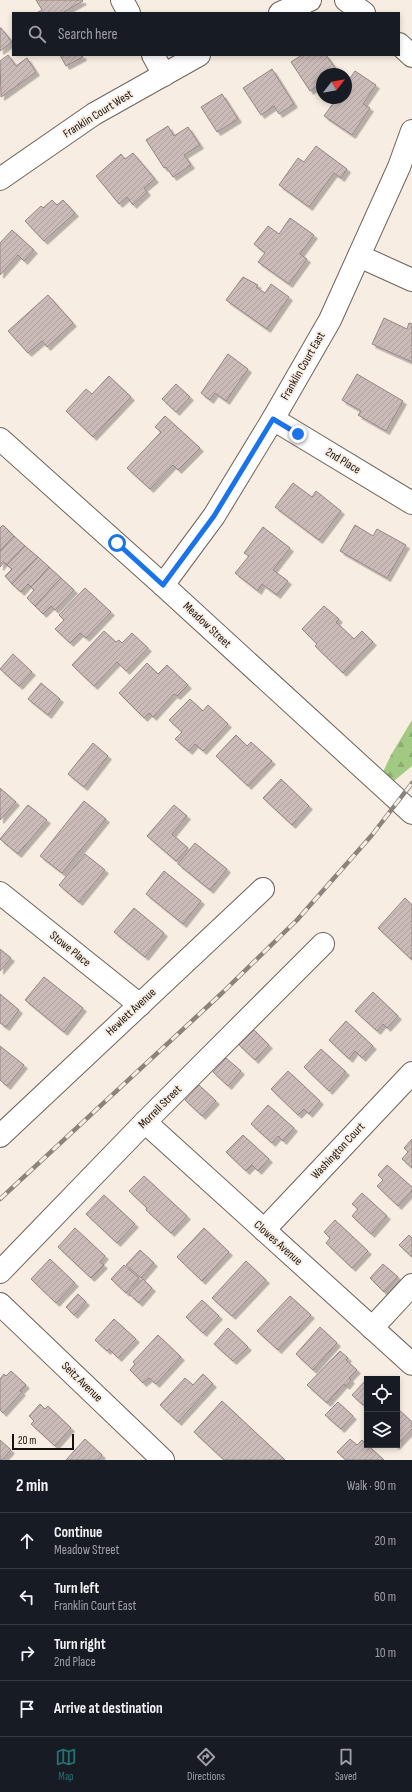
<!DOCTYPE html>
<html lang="en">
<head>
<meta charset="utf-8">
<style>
	:root { --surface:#171b24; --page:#242831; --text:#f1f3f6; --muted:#9ea1a6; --line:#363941; --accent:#267172 }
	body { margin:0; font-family:"Sofia Sans Condensed",sans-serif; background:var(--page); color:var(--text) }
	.controls { position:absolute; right:12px; bottom:12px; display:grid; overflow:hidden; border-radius:0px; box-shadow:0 2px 6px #0003 }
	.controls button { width:36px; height:36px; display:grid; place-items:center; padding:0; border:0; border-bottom:1px solid var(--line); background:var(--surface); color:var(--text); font:20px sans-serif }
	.compass { position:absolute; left:316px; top:68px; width:36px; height:36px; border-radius:50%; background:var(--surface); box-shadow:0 2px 6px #0003; rotate:59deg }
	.scale { position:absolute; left:12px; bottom:10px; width:62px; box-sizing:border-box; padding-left:4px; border:2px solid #16120f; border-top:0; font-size:11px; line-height:14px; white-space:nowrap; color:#16120f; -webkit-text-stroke:3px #f8ede2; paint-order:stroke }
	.stop { position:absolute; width:12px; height:12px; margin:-9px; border:3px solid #1a73e8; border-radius:50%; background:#fff }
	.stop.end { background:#1a73e8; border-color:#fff; box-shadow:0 1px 4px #0008 }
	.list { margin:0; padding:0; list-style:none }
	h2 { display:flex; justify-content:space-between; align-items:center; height:52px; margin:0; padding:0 16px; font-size:17px }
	h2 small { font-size:13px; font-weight:400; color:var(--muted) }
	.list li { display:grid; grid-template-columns:26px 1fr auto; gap:12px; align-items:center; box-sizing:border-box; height:56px; padding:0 16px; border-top:1px solid var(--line) }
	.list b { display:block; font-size:15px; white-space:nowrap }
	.list p { margin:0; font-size:13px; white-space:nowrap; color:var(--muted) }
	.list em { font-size:13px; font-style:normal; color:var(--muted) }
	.icon { flex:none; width:22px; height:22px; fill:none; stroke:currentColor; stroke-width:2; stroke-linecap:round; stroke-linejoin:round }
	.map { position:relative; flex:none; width:412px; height:1460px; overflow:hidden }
	.search { position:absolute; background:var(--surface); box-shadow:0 2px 6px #0003; left:12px; right:12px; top:12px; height:44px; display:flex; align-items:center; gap:10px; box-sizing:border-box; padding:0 14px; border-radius:0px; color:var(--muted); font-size:15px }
	.sheet { height:276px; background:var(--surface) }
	nav { display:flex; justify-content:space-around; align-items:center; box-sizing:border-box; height:56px; border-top:1px solid var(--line); background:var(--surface); font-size:11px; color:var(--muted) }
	nav a { display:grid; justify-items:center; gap:2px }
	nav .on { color:var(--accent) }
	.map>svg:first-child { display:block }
	.forest { fill:url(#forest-firs) }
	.building { fill:url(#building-hatch); stroke:#958684; filter:url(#shadow) }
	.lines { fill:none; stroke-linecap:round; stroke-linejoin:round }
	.minor-casing { stroke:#6e645b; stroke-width:24 }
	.minor { stroke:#fff; stroke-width:22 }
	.rail-casing { stroke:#8b837c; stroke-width:4.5 }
	.rail { stroke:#f8ede2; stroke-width:3; stroke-dasharray:9; stroke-linecap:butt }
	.route { stroke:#1a73e8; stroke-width:5 }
	.labels { text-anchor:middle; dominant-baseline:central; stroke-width:3.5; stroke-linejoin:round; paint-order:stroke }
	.street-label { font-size:12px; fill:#16120f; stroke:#f8ede2 }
</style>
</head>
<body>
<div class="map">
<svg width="412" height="1460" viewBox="0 0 412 1460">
	<defs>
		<pattern id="forest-firs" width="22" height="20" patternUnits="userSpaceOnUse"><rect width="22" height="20" fill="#a1c982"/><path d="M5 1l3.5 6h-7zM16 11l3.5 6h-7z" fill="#8aac6f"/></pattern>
		<pattern id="building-hatch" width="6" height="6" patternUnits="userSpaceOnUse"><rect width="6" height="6" fill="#cbbbb8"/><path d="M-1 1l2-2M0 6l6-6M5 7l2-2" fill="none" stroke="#aea09d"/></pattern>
		<filter id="shadow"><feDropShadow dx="3.5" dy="3.5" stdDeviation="0" flood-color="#0004"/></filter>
	</defs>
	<rect width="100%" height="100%" fill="#f8ede2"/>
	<polygon class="forest" points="412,720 412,766 383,790 377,785 391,755"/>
	<g class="building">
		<polygon points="36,0 82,0 83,1 62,13 39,13 38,12 42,10"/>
		<polygon points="0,28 1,28 12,42 0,51"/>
		<polygon points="8,55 16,66 27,58 36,72 1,97 0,61"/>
		<polygon points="60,55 82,55 83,57 66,66"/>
		<polygon points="302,55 326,55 338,72 334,74 322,74 322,82 310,91 291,62"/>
		<polygon points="272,69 294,104 279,114 274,106 261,115 243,88"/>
		<polygon points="355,71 376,85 363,104 370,108 352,135 324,116 337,98 346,98 346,84"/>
		<polygon points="222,94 238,119 217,132 201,107"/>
		<polygon points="168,126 174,136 188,127 200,145 184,155 191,165 173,177 166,167 164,168 146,140"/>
		<polygon points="316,146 347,169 341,178 334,173 309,207 279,185 298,158 304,162"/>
		<polygon points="133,153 155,179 144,188 147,192 133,205 127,197 119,204 96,176 121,154 125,159"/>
		<polygon points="52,200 57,205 63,200 75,213 44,241 25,221 41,206 43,208"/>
		<polygon points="290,218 314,235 300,254 307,259 289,284 258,262 265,253 254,244 268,226 279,234"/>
		<polygon points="12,230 34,250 24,261 18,255 0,275 0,243"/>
		<polygon points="243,277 258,285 256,287 265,293 271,284 289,297 267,329 226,300"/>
		<polygon points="48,295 73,323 47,347 42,341 28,353 8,331"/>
		<polygon points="384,318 407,329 409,323 412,324 412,362 372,344"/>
		<polygon points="228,354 248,369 226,401 215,393 210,400 201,393"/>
		<polygon points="357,374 403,401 386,431 358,415 361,411 342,400"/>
		<polygon points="109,376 131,397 93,437 66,411 86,389 92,394"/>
		<polygon points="176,384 190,397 176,412 162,399"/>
		<polygon points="165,416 200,448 178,470 173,465 150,489 127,468 161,432 155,427"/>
		<polygon points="293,483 312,497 316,491 341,511 319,540 275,507"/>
		<polygon points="3,525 14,536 0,551 0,528"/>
		<polygon points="355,525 373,536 377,529 406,545 387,578 340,551"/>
		<polygon points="263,527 290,548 273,570 288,581 277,595 262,584 258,591 235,573 249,556 244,553"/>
		<polygon points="14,536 25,546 7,565 4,562 0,567 0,551"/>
		<polygon points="25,546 38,557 12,584 5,576 12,569 7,565"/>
		<polygon points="38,557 49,567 31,587 28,584 21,592 12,584"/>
		<polygon points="49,567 61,578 35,606 27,598 34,590 31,587"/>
		<polygon points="61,578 74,590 55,610 51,606 43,614 35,606"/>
		<polygon points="85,588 111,612 86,638 80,633 70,643 55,629 64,620 59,615"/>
		<polygon points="324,606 339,619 336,622 354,639 362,631 373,642 343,673 315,646 317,644 302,629"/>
		<polygon points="104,631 116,642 119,640 122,643 132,633 148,648 126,671 117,662 94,686 72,665"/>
		<polygon points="13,654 32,672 19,686 0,669"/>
		<polygon points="147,663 158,674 167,665 188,685 177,696 174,694 153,717 149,713 144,718 119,693"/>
		<polygon points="41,683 60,699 48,715 28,699"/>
		<polygon points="190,699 203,711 208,705 228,724 203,751 195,744 189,751 175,739 182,732 169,720"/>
		<polygon points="236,735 247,746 251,742 272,761 248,786 216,756"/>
		<polygon points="93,743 108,756 84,787 68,774"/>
		<polygon points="281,779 309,806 292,825 263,798"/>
		<polygon points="0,788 16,802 0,820"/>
		<polygon points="84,801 106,819 62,873 40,856"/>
		<polygon points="28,805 47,820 18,854 0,839"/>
		<polygon points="174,805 187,816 172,834 188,848 176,861 147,836"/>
		<polygon points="195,843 227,869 210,890 178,864"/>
		<polygon points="85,854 105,870 79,902 59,885"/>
		<polygon points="164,871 201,901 183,924 146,894"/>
		<polygon points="405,898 412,905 412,960 378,928"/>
		<polygon points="134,908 164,933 145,957 114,932"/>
		<polygon points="0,949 11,958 0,971"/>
		<polygon points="44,977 83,1008 64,1032 25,1000"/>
		<polygon points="373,992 398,1016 387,1028 383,1024 377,1031 355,1011"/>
		<polygon points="0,994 19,1010 6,1027 0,1023"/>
		<polygon points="346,1021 373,1046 362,1058 355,1051 349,1059 329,1040"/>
		<polygon points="252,1028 269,1045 255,1060 238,1044"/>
		<polygon points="0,1046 24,1065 7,1086 0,1080"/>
		<polygon points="321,1049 346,1072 329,1091 304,1067"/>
		<polygon points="226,1058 241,1071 228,1086 213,1072"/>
		<polygon points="288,1071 320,1101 309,1114 304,1109 298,1115 271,1089"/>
		<polygon points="199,1085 216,1101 202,1116 185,1100"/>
		<polygon points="268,1105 294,1128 283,1141 278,1136 272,1143 251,1124"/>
		<polygon points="243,1135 269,1159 258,1171 252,1165 246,1171 226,1152"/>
		<polygon points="412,1139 412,1168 402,1159 408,1152 404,1148"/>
		<polygon points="387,1165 412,1187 412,1191 398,1206 377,1186 383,1180 378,1175"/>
		<polygon points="144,1176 187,1216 171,1233 146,1210 147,1208 129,1191"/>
		<polygon points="362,1193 387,1216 371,1234 352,1216 358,1209 352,1204"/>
		<polygon points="104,1195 135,1224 117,1243 86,1214"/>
		<polygon points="335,1220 368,1251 352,1268 326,1243 330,1238 324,1232"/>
		<polygon points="75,1228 105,1256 100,1262 104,1265 91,1278 58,1247"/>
		<polygon points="204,1228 229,1252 202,1281 177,1257"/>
		<polygon points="409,1235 412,1238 412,1257 399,1245"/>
		<polygon points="140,1250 154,1263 141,1278 126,1265"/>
		<polygon points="50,1259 75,1283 56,1303 31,1279"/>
		<polygon points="246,1261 266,1280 232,1316 212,1298"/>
		<polygon points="383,1264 398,1277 384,1292 370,1278"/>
		<polygon points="124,1265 139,1278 126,1293 111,1279"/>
		<polygon points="143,1279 152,1288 139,1303 129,1294"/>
		<polygon points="78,1294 86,1302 74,1315 66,1307"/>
		<polygon points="290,1296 311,1315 278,1350 257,1331"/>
		<polygon points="202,1300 219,1316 203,1333 186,1317"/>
		<polygon points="114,1319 136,1339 118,1358 109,1349 107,1351 95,1340"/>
		<polygon points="320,1327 337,1343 313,1370 296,1354"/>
		<polygon points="228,1328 248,1347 233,1361 214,1344"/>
		<polygon points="158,1335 181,1357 156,1384 149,1378 143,1383 130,1370 135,1364 133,1362"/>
		<polygon points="340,1351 348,1358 346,1360 357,1370 349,1378 351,1380 346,1386 344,1384 327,1403 307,1385"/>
		<polygon points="11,1371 26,1385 20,1391 22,1392 3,1413 0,1410 0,1379 4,1374 6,1376"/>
		<polygon points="203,1374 213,1384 178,1422 160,1405 185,1378 193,1385"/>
		<polygon points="366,1380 367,1400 363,1405 352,1395"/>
		<polygon points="222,1401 285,1460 224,1460 194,1432"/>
		<polygon points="338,1402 353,1416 341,1429 325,1415"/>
		<polygon points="40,1404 45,1409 48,1406 71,1428 55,1446 31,1424 34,1421 29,1416"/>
		<polygon points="397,1408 412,1422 412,1429 396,1446 394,1445 397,1445"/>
		<polygon points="85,1439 102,1455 98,1460 66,1460"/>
		<polygon points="350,1439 357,1445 362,1440 384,1460 346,1460 337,1452"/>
		<polygon points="0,1440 11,1450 2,1460 0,1460"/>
	</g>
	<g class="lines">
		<g class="minor-casing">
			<g id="minor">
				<polyline points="122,0 129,13"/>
				<polyline points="346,0 364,13"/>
				<polyline points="280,13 310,0"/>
				<polyline points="399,44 412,56"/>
				<polyline points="153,55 164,75"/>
				<polyline points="0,179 94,114 199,55"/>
				<polyline points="359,256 412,280"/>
				<polyline points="273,419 412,503"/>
				<polyline points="0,439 163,585 412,813"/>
				<polyline points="163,585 214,516 273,419 330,320 399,167 412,131"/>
				<polyline points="0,893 140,1005"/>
				<polyline points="145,1122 412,1364"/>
				<polyline points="0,1136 263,889"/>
				<polyline points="264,1230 412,1073"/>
				<polyline points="0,1272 145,1122 323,944"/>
				<polyline points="0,1304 163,1460"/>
				<polyline points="372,1328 412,1285"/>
			</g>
		</g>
		<use href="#minor" class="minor"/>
		<g class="rail-casing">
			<polyline id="rail" points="0,1199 221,994 297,920 372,835 412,783"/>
		</g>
		<use href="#rail" class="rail"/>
	</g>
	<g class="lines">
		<polyline class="route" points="117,543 163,585 214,516 273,419 298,434"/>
	</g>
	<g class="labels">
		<g class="street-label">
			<text transform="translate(98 114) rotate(-32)">Franklin Court West</text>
			<text transform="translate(303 366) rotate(-60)">Franklin Court East</text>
			<text transform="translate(343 461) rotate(31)">2nd Place</text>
			<text transform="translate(207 625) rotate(43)">Meadow Street</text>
			<text transform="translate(70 949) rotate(39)">Stowe Place</text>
			<text transform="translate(131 1012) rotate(-43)">Hewlett Avenue</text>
			<text transform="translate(160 1107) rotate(-45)">Morrell Street</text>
			<text transform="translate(338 1151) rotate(-47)">Washington Court</text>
			<text transform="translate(278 1243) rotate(42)">Clowes Avenue</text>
			<text transform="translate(82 1382) rotate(44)">Seitz Avenue</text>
		</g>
	</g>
</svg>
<div class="controls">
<button><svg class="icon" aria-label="locate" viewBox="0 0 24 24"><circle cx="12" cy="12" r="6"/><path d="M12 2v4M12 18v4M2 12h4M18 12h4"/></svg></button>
<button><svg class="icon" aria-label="layers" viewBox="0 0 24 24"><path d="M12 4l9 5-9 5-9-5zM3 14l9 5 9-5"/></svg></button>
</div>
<svg class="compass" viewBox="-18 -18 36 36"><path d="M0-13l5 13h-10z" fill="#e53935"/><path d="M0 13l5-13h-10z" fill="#9ea1a6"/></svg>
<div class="scale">20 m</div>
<div class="stop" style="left:117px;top:543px"></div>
<div class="stop end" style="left:298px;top:434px"></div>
<div class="search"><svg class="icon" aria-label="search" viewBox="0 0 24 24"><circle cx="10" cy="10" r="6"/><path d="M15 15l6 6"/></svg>Search here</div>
</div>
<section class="sheet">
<h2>2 min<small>Walk · 90 m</small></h2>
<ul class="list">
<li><svg class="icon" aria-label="ahead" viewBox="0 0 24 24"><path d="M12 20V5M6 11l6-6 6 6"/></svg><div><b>Continue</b><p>Meadow Street</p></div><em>20 m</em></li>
<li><svg class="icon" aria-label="left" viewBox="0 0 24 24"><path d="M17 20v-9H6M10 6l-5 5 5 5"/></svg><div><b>Turn left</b><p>Franklin Court East</p></div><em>60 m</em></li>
<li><svg class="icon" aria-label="right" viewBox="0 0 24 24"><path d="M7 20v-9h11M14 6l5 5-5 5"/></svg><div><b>Turn right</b><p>2nd Place</p></div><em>10 m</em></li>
<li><svg class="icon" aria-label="arrive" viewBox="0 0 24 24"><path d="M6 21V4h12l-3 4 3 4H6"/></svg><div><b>Arrive at destination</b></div></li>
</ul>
</section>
<nav>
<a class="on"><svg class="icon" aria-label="map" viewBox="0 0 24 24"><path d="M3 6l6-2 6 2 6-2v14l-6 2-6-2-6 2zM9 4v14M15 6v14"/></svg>Map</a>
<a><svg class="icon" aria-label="directions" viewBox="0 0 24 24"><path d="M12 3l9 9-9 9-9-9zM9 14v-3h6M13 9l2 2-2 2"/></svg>Directions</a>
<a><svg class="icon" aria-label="saved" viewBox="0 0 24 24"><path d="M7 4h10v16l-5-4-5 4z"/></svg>Saved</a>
</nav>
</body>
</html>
